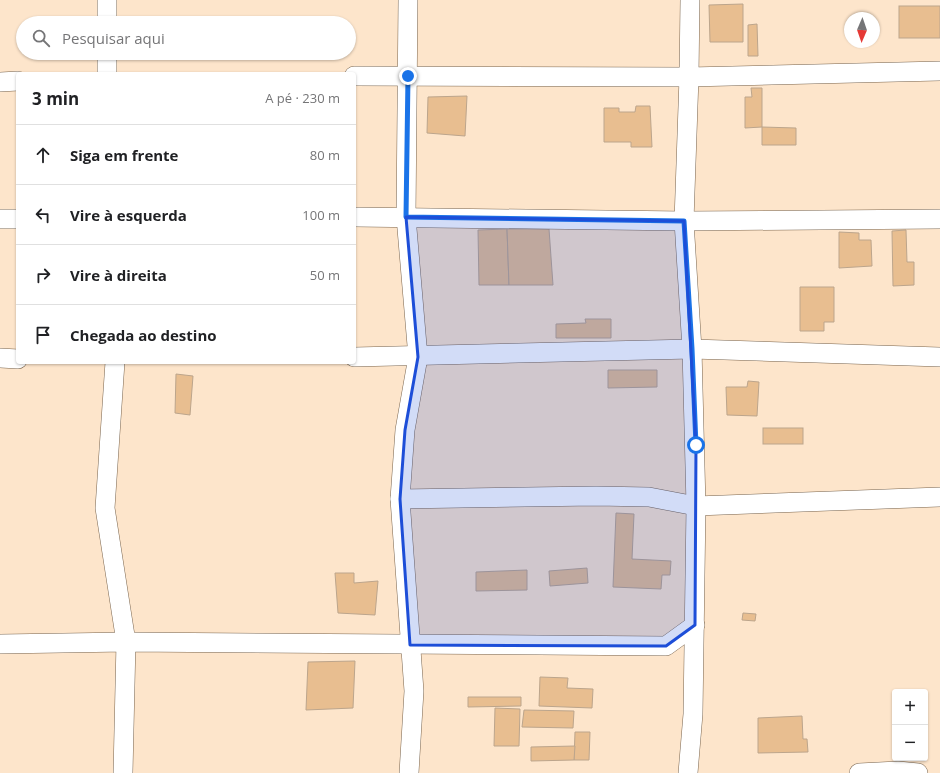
<!DOCTYPE html>
<html lang="pt">
<head>
<meta charset="utf-8">
<style>
	:root { --surface:#fff; --page:#f2f2f2; --text:#202124; --muted:#757577; --line:#e0e0e0 }
	body { margin:0; font-family:"Open Sans",sans-serif; background:var(--page); color:var(--text) }
	.controls { position:absolute; right:12px; bottom:12px; display:grid; overflow:hidden; border-radius:4px; box-shadow:0 1px 3px #0004 }
	.controls button { width:36px; height:36px; display:grid; place-items:center; padding:0; border:0; border-bottom:1px solid var(--line); background:var(--surface); color:var(--text); font:20px sans-serif }
	.compass { position:absolute; left:844px; top:12px; width:36px; height:36px; border-radius:50%; background:var(--surface); box-shadow:0 1px 3px #0004; rotate:182deg }
	.stop { position:absolute; width:12px; height:12px; margin:-9px; border:3px solid #1a73e8; border-radius:50%; background:#fff }
	.stop.end { background:#1a73e8; border-color:#fff; box-shadow:0 1px 4px #0008 }
	.list { margin:0; padding:0; list-style:none }
	h2 { display:flex; justify-content:space-between; align-items:center; height:52px; margin:0; padding:0 16px; font-size:17px }
	h2 small { font-size:13px; font-weight:400; color:var(--muted) }
	.list li { display:grid; grid-template-columns:26px 1fr auto; gap:12px; align-items:center; box-sizing:border-box; height:60px; padding:0 16px; border-top:1px solid var(--line) }
	.list b { display:block; font-size:15px; white-space:nowrap }
	.list em { font-size:13px; font-style:normal; color:var(--muted) }
	.icon { flex:none; width:22px; height:22px; fill:none; stroke:currentColor; stroke-width:2; stroke-linecap:round; stroke-linejoin:round }
	.map { position:relative; flex:none; width:940px; height:773px; overflow:hidden }
	.search { position:absolute; background:var(--surface); box-shadow:0 1px 3px #0004; left:16px; top:16px; width:340px; height:44px; display:flex; align-items:center; gap:10px; box-sizing:border-box; padding:0 14px; border-radius:22px; color:var(--muted); font-size:15px }
	.panel { position:absolute; background:var(--surface); box-shadow:0 1px 3px #0004; left:16px; top:72px; width:340px; height:292px; border-radius:4px }
	.map>svg:first-child { display:block }
	.building { fill:#e8be90; stroke:#bca58c }
	.lines { fill:none; stroke-linecap:round; stroke-linejoin:round }
	.minor-casing { stroke:#79644d; stroke-width:20 }
	.minor { stroke:#fff; stroke-width:19 }
	.route { stroke:#1a73e8; stroke-width:5 }
	.marked { fill:#1d4ed8; fill-opacity:0.2; stroke:#1d4ed8; stroke-width:3; stroke-linejoin:round }
</style>
</head>
<body>
<div class="map">
<svg width="940" height="773" viewBox="0 0 940 773">
	<rect width="100%" height="100%" fill="#fde5cb"/>
	<g class="building">
		<polygon points="743,4 743,42 710,42 709,5"/>
		<rect x="899" y="6" width="41" height="32"/>
		<polygon points="757,24 758,56 748,56 748,25"/>
		<polygon points="751,88 762,88 762,127 745,128 745,97 752,97"/>
		<polygon points="467,96 465,136 427,133 428,97"/>
		<polygon points="636,106 650,106 652,147 631,147 631,142 604,142 604,108 619,108 619,112 635,112"/>
		<polygon points="762,127 796,128 796,145 762,145"/>
		<polygon points="507,229 509,285 479,285 478,230"/>
		<polygon points="507,229 549,229 553,285 509,285"/>
		<polygon points="906,230 907,262 914,262 914,285 893,286 892,231"/>
		<polygon points="839,232 859,233 859,240 871,240 872,266 839,268"/>
		<polygon points="800,287 834,287 834,322 824,322 824,331 800,331"/>
		<polygon points="585,319 611,319 611,338 556,338 556,324 586,323"/>
		<polygon points="608,370 657,370 657,387 608,388"/>
		<polygon points="176,374 193,376 190,415 175,413"/>
		<polygon points="748,381 759,382 757,416 727,415 726,387 747,387"/>
		<rect x="763" y="428" width="40" height="16"/>
		<polygon points="616,513 634,514 632,559 671,561 670,575 662,575 661,589 613,587"/>
		<polygon points="587,568 588,583 550,586 549,571"/>
		<polygon points="527,570 527,590 476,591 476,572"/>
		<polygon points="335,573 354,573 354,583 378,581 375,615 338,613"/>
		<polygon points="743,613 756,614 755,621 742,620"/>
		<polygon points="355,661 353,708 306,710 308,662"/>
		<polygon points="540,677 568,678 567,688 593,689 592,708 539,706"/>
		<polygon points="468,697 521,697 521,706 468,707"/>
		<polygon points="495,708 520,709 519,746 494,746"/>
		<polygon points="524,710 574,711 573,728 522,727"/>
		<polygon points="802,716 803,739 807,739 808,752 758,753 758,718"/>
		<polygon points="575,732 590,732 589,760 574,760"/>
		<polygon points="575,746 574,760 531,761 531,747"/>
	</g>
	<g class="lines">
		<g class="minor-casing">
			<g id="minor">
				<polyline points="107,0 107,23"/>
				<polyline points="408,0 406,217 418,357 405,430 400,499 414,691 409,773"/>
				<polyline points="107,53 107,74"/>
				<polyline points="354,76 689,77 940,71"/>
				<polyline points="0,82 18,81"/>
				<polyline points="354,217 684,221 940,219"/>
				<polyline points="0,219 18,219"/>
				<polyline points="354,357 692,349 940,357"/>
				<polyline points="0,358 18,359"/>
				<polyline points="115,362 105,508 126,642 123,773"/>
				<polyline points="400,499 596,496 649,497 696,506 940,497"/>
				<polyline points="0,644 126,642 666,646 695,625"/>
				<polyline points="688,773 693,714 696,506 692,349 684,221 689,77 690,0"/>
				<polyline points="859,773 898,771 918,773"/>
			</g>
		</g>
		<use href="#minor" class="minor"/>
	</g>
	<g class="lines">
		<polyline class="route" points="408,76 406,217 684,221 692,349 696,445"/>
	</g>
	<path class="marked" d="M406,217L684,221L696,445L695,625L666,646L410,645L400,499L405,430L418,357Z"/>
</svg>
<div class="controls">
<button>+</button>
<button>−</button>
</div>
<svg class="compass" viewBox="-18 -18 36 36"><path d="M0-13l5 13h-10z" fill="#e53935"/><path d="M0 13l5-13h-10z" fill="#757577"/></svg>
<div class="stop" style="left:696px;top:445px"></div>
<div class="stop end" style="left:408px;top:76px"></div>
<div class="search"><svg class="icon" aria-label="search" viewBox="0 0 24 24"><circle cx="10" cy="10" r="6"/><path d="M15 15l6 6"/></svg>Pesquisar aqui</div>
<section class="panel">
<h2>3 min<small>A pé · 230 m</small></h2>
<ul class="list">
<li><svg class="icon" aria-label="ahead" viewBox="0 0 24 24"><path d="M12 20V5M6 11l6-6 6 6"/></svg><div><b>Siga em frente</b></div><em>80 m</em></li>
<li><svg class="icon" aria-label="left" viewBox="0 0 24 24"><path d="M17 20v-9H6M10 6l-5 5 5 5"/></svg><div><b>Vire à esquerda</b></div><em>100 m</em></li>
<li><svg class="icon" aria-label="right" viewBox="0 0 24 24"><path d="M7 20v-9h11M14 6l5 5-5 5"/></svg><div><b>Vire à direita</b></div><em>50 m</em></li>
<li><svg class="icon" aria-label="arrive" viewBox="0 0 24 24"><path d="M6 21V4h12l-3 4 3 4H6"/></svg><div><b>Chegada ao destino</b></div></li>
</ul>
</section>
</div>
</body>
</html>
